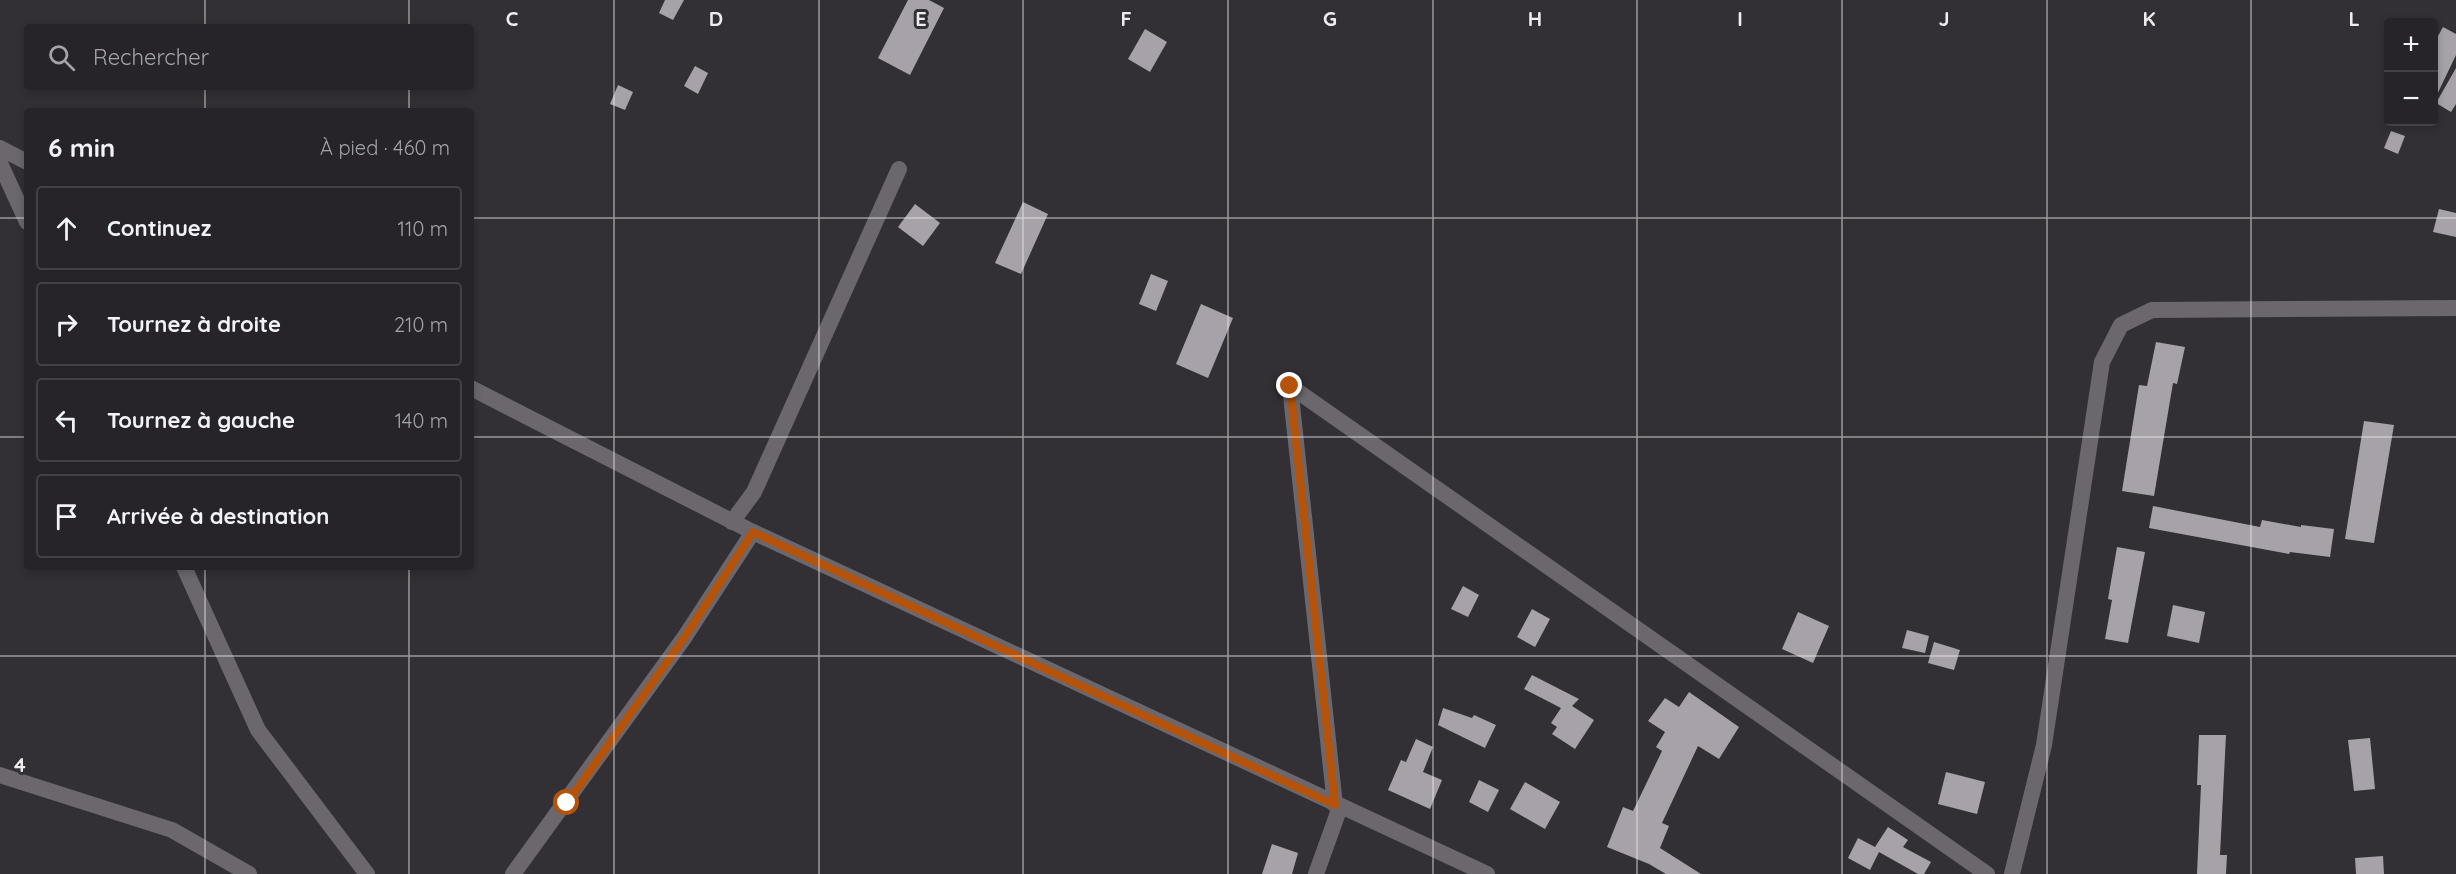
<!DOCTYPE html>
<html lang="fr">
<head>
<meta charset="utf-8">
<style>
	:root { --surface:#262428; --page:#2e2c30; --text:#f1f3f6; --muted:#a4a4a8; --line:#424145 }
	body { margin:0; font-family:Quicksand,sans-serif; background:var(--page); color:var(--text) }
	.controls { position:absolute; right:18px; top:18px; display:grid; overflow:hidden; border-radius:6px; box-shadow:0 3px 9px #0003 }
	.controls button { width:54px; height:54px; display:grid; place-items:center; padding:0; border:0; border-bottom:2px solid var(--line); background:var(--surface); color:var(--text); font:30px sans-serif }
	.stop { position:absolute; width:18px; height:18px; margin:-14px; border:4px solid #b45309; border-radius:50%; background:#fff }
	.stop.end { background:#b45309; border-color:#fff; box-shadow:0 2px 6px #0008 }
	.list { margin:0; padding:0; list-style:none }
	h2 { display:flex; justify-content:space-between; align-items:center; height:78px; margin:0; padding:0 24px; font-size:26px }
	h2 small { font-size:20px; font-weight:400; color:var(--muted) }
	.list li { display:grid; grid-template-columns:39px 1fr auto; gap:18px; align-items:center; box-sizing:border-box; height:84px; margin:0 12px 12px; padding:0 12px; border:2px solid var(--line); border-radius:6px }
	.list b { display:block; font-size:22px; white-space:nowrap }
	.list em { font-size:20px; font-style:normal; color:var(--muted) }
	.icon { flex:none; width:33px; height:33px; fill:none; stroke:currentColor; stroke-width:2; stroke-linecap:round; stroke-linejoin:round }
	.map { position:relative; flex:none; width:2456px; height:874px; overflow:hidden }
	.search { position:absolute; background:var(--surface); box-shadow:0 3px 9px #0003; left:24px; top:24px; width:450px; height:66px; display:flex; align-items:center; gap:15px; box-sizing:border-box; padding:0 21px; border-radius:6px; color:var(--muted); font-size:22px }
	.panel { position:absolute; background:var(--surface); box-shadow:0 3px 9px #0003; left:24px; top:108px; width:450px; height:462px; border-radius:6px }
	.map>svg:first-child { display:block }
	.building { fill:#a7a2a9 }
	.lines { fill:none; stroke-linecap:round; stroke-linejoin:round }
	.minor { stroke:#6b676d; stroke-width:16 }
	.route { stroke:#b45309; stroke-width:8 }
	.grid { fill:none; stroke:#eeecef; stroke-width:1.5; stroke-opacity:0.55 }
	.grid-label { font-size:20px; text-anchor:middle; font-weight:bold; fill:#eeecef; stroke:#333035; stroke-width:6; stroke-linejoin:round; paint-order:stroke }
</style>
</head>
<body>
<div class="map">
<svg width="2456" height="874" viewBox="0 0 2456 874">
	<rect width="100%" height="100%" fill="#333035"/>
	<g class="building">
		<polygon points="665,0 684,0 673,20 659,13"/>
		<polygon points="908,0 929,0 944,8 910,75 878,58"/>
		<polygon points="2443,27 2456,34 2456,55 2433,103 2433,45"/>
		<polygon points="1145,29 1167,42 1150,72 1128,59"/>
		<polygon points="695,66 708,73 698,94 684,86"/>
		<polygon points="2456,68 2456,104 2451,112 2436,103"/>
		<polygon points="618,85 633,92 625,110 610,104"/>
		<polygon points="2391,131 2405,136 2398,154 2384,148"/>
		<polygon points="1023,202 1048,214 1021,274 995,263"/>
		<polygon points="915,204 940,223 923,246 898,227"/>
		<polygon points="2439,209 2456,213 2456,237 2433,232"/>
		<polygon points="1151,274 1168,281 1156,311 1139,304"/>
		<polygon points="1201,304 1233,318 1208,378 1176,364"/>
		<polygon points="2156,342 2185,347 2177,384 2173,383 2154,496 2122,491 2139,385 2147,386"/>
		<polygon points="2364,421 2394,425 2374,543 2345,539"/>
		<polygon points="2153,506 2260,527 2262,520 2301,527 2301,525 2334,529 2330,557 2290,552 2289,554 2149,528"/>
		<polygon points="2117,547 2145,552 2128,643 2105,639 2112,600 2108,599"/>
		<polygon points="1463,586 1479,595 1468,617 1451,609"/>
		<polygon points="2173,605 2205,612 2199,643 2167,636"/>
		<polygon points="1532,609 1550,619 1535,647 1517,637"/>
		<polygon points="1798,612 1829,626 1813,663 1782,649"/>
		<polygon points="1907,630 1929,636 1925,653 1902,648"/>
		<polygon points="1934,642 1960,650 1954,670 1928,663"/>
		<polygon points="1532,675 1579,699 1572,706 1594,720 1575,749 1552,734 1557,727 1551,723 1561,708 1524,689"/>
		<polygon points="1689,692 1739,727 1719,759 1698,746 1662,823 1669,826 1660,848 1701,874 1666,874 1649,864 1607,847 1623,807 1633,811 1662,751 1656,747 1665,732 1648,721 1665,698 1679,707"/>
		<polygon points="1443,708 1472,718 1474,715 1496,725 1485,748 1438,725"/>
		<polygon points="2199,735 2226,735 2220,855 2227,855 2226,874 2197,874 2201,785 2197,785"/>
		<polygon points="2370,738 2375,789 2354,791 2348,740"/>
		<polygon points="1416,739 1433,747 1423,772 1442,780 1430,809 1388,790 1401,760 1406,762"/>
		<polygon points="1946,772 1985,782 1977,814 1938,804"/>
		<polygon points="1479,780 1499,790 1488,812 1469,802"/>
		<polygon points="1525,782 1560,802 1545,829 1510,809"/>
		<polygon points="1888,827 1908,840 1903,847 1931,862 1924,874 1918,874 1879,852 1870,870 1848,858 1858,838 1875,847"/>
		<polygon points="1272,844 1298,853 1292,874 1262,874"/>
		<polygon points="2383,856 2384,874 2356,874 2355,858"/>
	</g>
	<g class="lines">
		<g class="minor">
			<polyline points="0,148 27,162"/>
			<polyline points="0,163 27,222"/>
			<polyline points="471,388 753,532 1487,874"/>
			<polyline points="732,522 754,492 899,169"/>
			<polyline points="184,567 258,730 367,874"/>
			<polyline points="0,775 172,830 249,874"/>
			<polyline points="1335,805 1290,386 1987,874"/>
			<polyline points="513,874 684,638 753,532"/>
			<polyline points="1316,874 1340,807"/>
			<polyline points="2012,874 2044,745 2102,362 2121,325 2152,310 2456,308"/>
		</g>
	</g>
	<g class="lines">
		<polyline class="route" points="567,803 684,638 753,532 1335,805 1290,386"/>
	</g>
	<path class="grid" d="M205,0V27M409,0V27M614,0V874M819,0V874M1023,0V874M1228,0V874M1433,0V874M1637,0V874M1842,0V874M2047,0V874M2251,0V874M205,87V111M409,87V111M0,218H27M471,218H2456M0,437H27M471,437H2456M205,567V874M409,567V874M0,656H2456"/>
	<g class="grid-label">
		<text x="512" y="26">C</text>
		<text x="716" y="26">D</text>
		<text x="921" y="26">E</text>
		<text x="1126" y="26">F</text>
		<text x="1330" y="26">G</text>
		<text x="1535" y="26">H</text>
		<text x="1740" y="26">I</text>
		<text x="1944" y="26">J</text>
		<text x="2149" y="26">K</text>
		<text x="2354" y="26">L</text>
		<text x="20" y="772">4</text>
	</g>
</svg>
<div class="controls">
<button>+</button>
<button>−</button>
</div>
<div class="stop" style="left:567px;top:803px"></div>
<div class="stop end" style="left:1290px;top:386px"></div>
<div class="search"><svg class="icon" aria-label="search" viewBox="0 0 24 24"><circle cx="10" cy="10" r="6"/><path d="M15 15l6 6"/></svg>Rechercher</div>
<section class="panel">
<h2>6 min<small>À pied · 460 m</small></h2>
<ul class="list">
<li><svg class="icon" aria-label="ahead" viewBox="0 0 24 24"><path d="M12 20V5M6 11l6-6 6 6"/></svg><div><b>Continuez</b></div><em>110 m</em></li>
<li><svg class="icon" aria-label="right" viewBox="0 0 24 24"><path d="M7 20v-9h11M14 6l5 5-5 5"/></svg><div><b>Tournez à droite</b></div><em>210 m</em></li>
<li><svg class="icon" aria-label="left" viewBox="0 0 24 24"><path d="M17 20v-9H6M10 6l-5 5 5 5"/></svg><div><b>Tournez à gauche</b></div><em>140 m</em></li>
<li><svg class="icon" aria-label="arrive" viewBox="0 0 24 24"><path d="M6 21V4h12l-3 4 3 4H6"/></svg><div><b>Arrivée à destination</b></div></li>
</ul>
</section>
</div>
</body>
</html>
